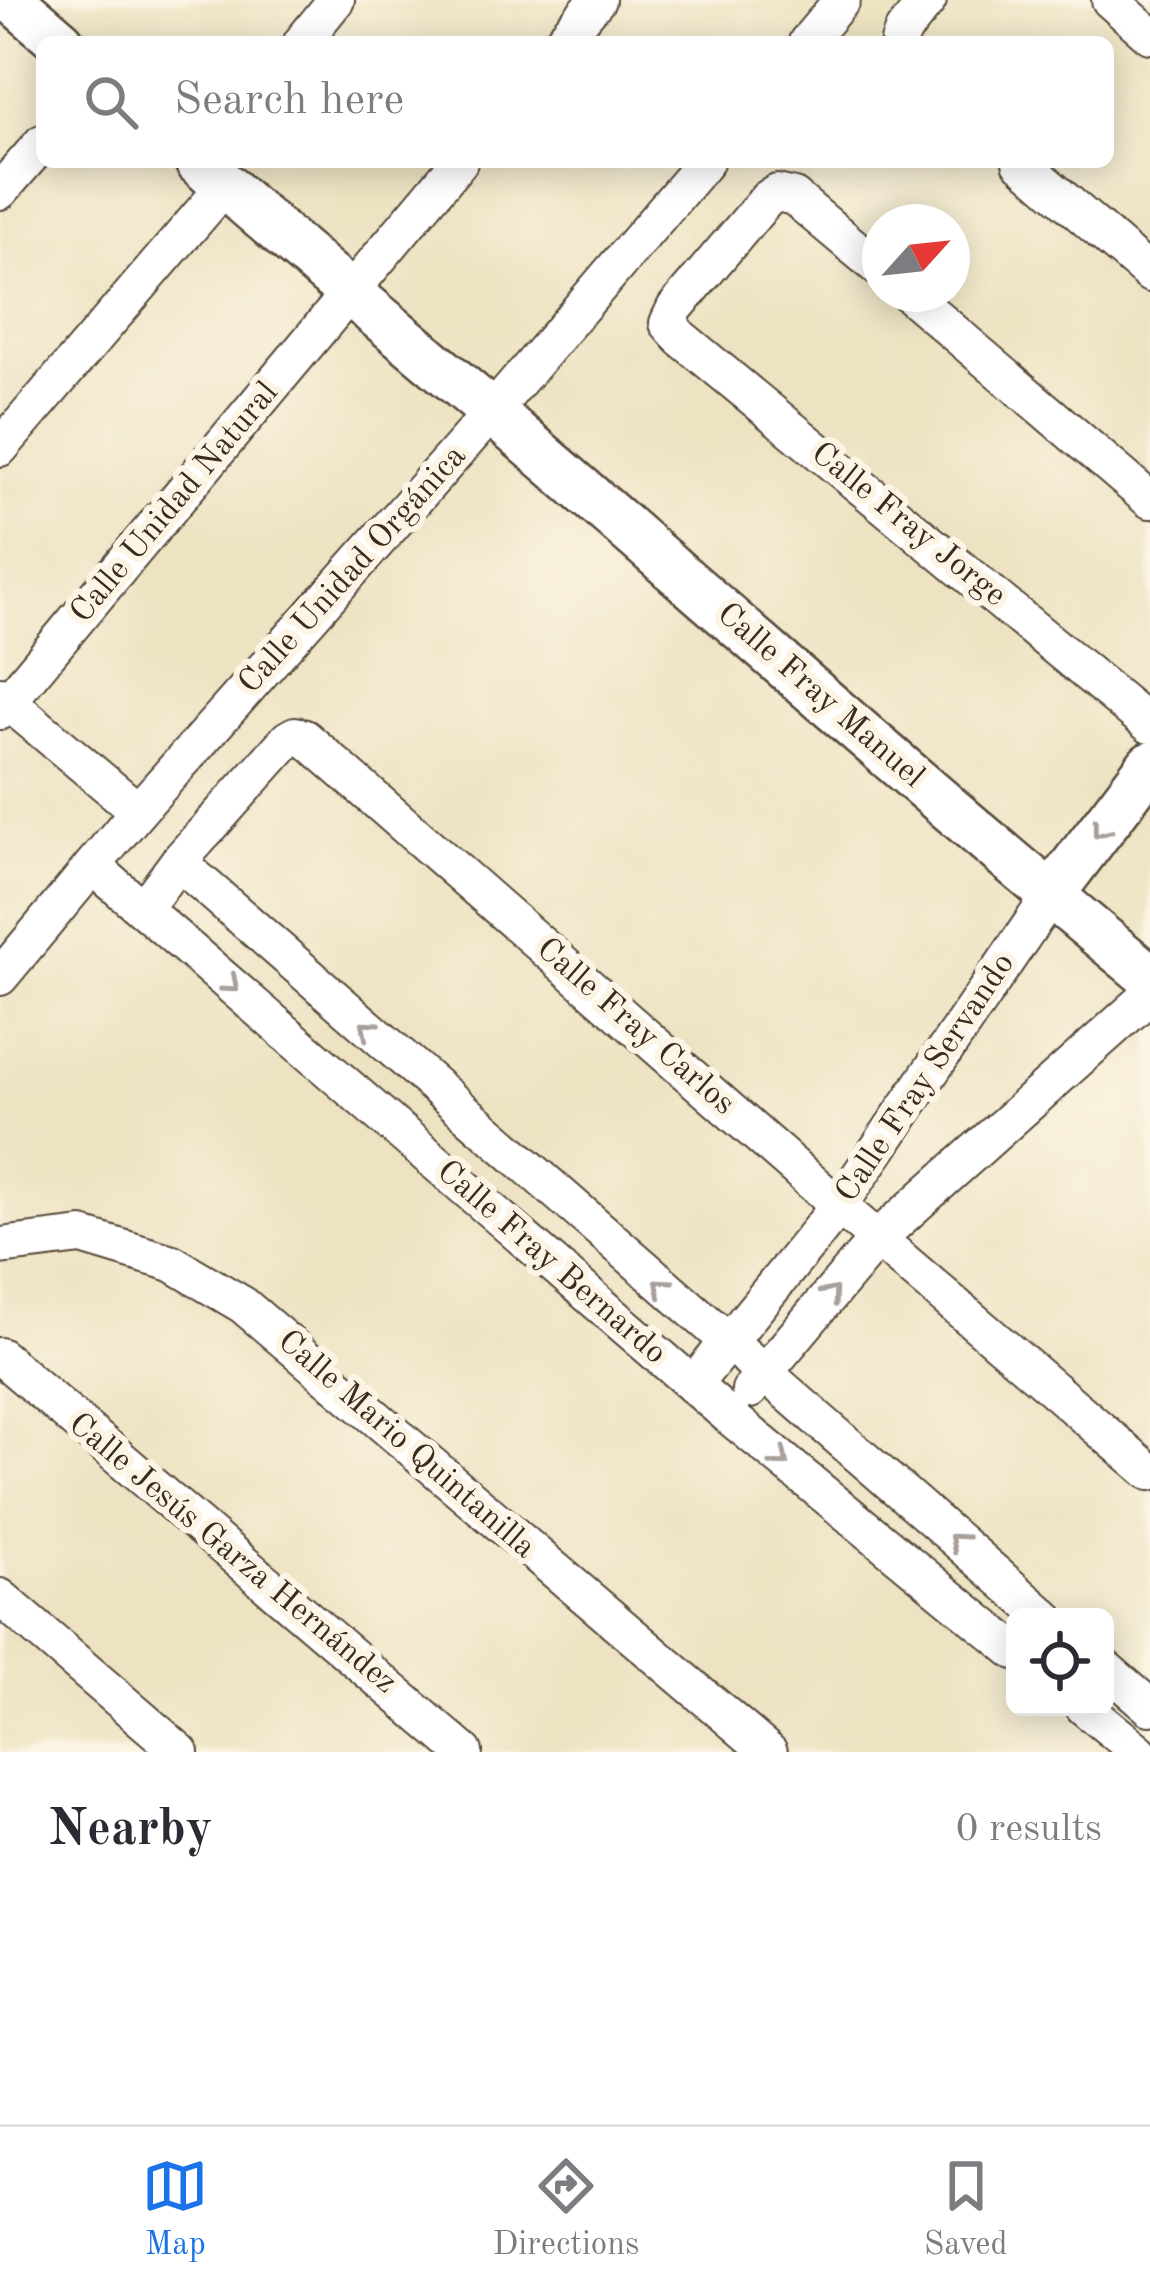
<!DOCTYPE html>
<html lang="en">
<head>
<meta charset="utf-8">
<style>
	:root { --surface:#fff; --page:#f7f7f7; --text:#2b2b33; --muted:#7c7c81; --line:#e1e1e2; --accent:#1a73e8 }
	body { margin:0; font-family:"Old Standard TT",serif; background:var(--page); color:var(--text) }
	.controls { position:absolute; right:36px; bottom:36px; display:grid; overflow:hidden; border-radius:18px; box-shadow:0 6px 30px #0003 }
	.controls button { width:108px; height:108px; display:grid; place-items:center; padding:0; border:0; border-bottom:3px solid var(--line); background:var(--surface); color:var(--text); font:60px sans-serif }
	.compass { position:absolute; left:862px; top:204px; width:108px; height:108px; border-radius:50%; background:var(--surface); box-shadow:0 6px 30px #0003; rotate:63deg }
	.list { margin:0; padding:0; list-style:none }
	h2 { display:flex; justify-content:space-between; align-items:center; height:156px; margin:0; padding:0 48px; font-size:51px }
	h2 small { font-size:39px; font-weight:400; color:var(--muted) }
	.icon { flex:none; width:66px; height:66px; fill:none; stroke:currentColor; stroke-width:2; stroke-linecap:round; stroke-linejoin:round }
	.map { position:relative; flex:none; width:1150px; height:1752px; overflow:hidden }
	.search { position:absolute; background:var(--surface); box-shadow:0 6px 30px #0003; left:36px; right:36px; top:36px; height:132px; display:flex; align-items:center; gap:30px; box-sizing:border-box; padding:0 42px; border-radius:18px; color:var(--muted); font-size:45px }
	.sheet { height:372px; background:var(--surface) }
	nav { display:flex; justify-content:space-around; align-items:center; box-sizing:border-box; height:168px; border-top:3px solid var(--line); background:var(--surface); font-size:33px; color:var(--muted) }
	nav a { display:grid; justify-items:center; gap:6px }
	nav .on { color:var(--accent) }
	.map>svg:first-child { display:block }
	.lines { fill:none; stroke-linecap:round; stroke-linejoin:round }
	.minor-casing { stroke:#564637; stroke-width:40 }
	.tertiary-casing { stroke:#564637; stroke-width:50 }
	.minor { stroke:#fff; stroke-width:36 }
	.tertiary { stroke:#fff; stroke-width:45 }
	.oneway { stroke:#a79f9a }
	.labels { text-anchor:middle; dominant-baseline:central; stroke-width:12; stroke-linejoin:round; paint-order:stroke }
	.street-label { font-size:33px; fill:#3b2a1e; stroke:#fcf5e5 }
</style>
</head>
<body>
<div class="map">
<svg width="1150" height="1752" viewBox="0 0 1150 1752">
	<rect width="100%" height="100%" fill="#fcf5e5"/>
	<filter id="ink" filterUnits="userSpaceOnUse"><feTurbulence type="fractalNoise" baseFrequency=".00833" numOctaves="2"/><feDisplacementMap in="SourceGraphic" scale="24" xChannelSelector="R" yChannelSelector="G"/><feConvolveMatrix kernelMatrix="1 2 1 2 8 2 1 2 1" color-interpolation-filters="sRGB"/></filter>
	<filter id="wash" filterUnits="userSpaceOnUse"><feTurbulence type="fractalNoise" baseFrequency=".004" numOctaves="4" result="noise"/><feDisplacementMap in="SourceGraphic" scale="48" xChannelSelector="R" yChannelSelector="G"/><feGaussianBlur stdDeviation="2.7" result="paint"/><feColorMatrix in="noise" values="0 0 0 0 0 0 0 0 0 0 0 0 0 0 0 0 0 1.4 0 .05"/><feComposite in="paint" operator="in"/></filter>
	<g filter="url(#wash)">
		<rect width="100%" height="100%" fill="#ede3c3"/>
	</g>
	<g filter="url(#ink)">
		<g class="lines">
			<g class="minor-casing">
				<g id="minor">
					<polyline points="1110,0 1150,35"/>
					<polyline points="302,42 336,0"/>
					<polyline points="561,42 597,0"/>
					<polyline points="807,42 842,0"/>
					<polyline points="899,42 903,31 928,0"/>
					<polyline points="1021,162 1150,274"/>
					<polyline points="0,191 42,143"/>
					<polyline points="880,269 794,197 777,193 767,199 675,308 668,323 681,338 1150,725"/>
					<polyline points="909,294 1150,500"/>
					<polyline points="0,448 225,186"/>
					<polyline points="0,695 138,811"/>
					<polyline points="0,711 459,162"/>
					<polyline points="178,862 1045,1617"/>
					<polyline points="94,867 729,1416 1015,1651"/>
					<polyline points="143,909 178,862 288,739 295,735 305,738 839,1206 1150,1472"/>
					<polyline points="0,977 138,811 492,412 705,162"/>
					<polyline points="0,1246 82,1236 172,1263 243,1305 769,1752"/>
					<polyline points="0,1356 464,1752"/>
					<polyline points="693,1385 839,1206 1051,895"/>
					<polyline points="750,1390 877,1239 1150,995"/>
					<polyline points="0,1597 180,1752"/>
					<polyline points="1105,1668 1150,1707"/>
					<polyline points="1084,1707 1139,1752"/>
				</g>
			</g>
			<g class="tertiary-casing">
				<g id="tertiary">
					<polyline points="12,0 61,42"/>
					<path d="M198,162C316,266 438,365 557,468C754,639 949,812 1150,977"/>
					<polyline points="1051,895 1150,765"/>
				</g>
			</g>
			<use href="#minor" class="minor"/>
			<use href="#tertiary" class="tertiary"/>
		</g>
		<defs><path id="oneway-chevron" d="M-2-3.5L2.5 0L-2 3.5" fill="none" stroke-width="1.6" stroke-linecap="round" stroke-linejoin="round" transform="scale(3)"/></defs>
		<g class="oneway">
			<use href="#oneway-chevron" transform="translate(1100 830) rotate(127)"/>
			<use href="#oneway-chevron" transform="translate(231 985) rotate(41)"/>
			<use href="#oneway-chevron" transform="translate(368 1028) rotate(-139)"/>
			<use href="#oneway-chevron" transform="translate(662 1286) rotate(-139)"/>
			<use href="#oneway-chevron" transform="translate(831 1294) rotate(-50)"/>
			<use href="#oneway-chevron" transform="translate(781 1459) rotate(39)"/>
			<use href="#oneway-chevron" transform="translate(957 1541) rotate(-139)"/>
		</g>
	</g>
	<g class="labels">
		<g class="street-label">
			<text transform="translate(175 503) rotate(-50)">Calle Unidad Natural</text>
			<text transform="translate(908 525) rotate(39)">Calle Fray Jorge</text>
			<text transform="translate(353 570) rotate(-48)">Calle Unidad Orgánica</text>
			<text transform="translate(820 696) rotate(41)">Calle Fray Manuel</text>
			<text transform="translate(635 1027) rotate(41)">Calle Fray Carlos</text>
			<text transform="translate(926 1078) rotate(-56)">Calle Fray Servando</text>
			<text transform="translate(551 1263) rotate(41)">Calle Fray Bernardo</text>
			<text transform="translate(406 1445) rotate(41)">Calle Mario Quintanilla</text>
			<text transform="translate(232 1554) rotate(40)">Calle Jesús Garza Hernández</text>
		</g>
	</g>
</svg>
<div class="controls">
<button><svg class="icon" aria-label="locate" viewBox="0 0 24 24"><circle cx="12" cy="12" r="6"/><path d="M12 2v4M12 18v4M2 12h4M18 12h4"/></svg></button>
</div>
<svg class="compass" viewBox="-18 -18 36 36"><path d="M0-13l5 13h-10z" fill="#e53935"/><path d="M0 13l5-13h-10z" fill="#7c7c81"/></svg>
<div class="search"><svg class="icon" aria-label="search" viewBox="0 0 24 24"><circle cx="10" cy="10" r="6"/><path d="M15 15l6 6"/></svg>Search here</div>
</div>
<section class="sheet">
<h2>Nearby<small>0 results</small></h2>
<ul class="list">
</ul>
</section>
<nav>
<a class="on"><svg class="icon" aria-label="map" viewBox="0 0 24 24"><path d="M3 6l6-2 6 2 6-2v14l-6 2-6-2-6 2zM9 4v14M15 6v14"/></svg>Map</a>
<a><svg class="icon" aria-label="directions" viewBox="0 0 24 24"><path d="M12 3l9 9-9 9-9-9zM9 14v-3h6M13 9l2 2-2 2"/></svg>Directions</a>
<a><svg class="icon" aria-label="saved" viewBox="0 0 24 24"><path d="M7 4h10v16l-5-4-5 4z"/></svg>Saved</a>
</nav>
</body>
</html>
